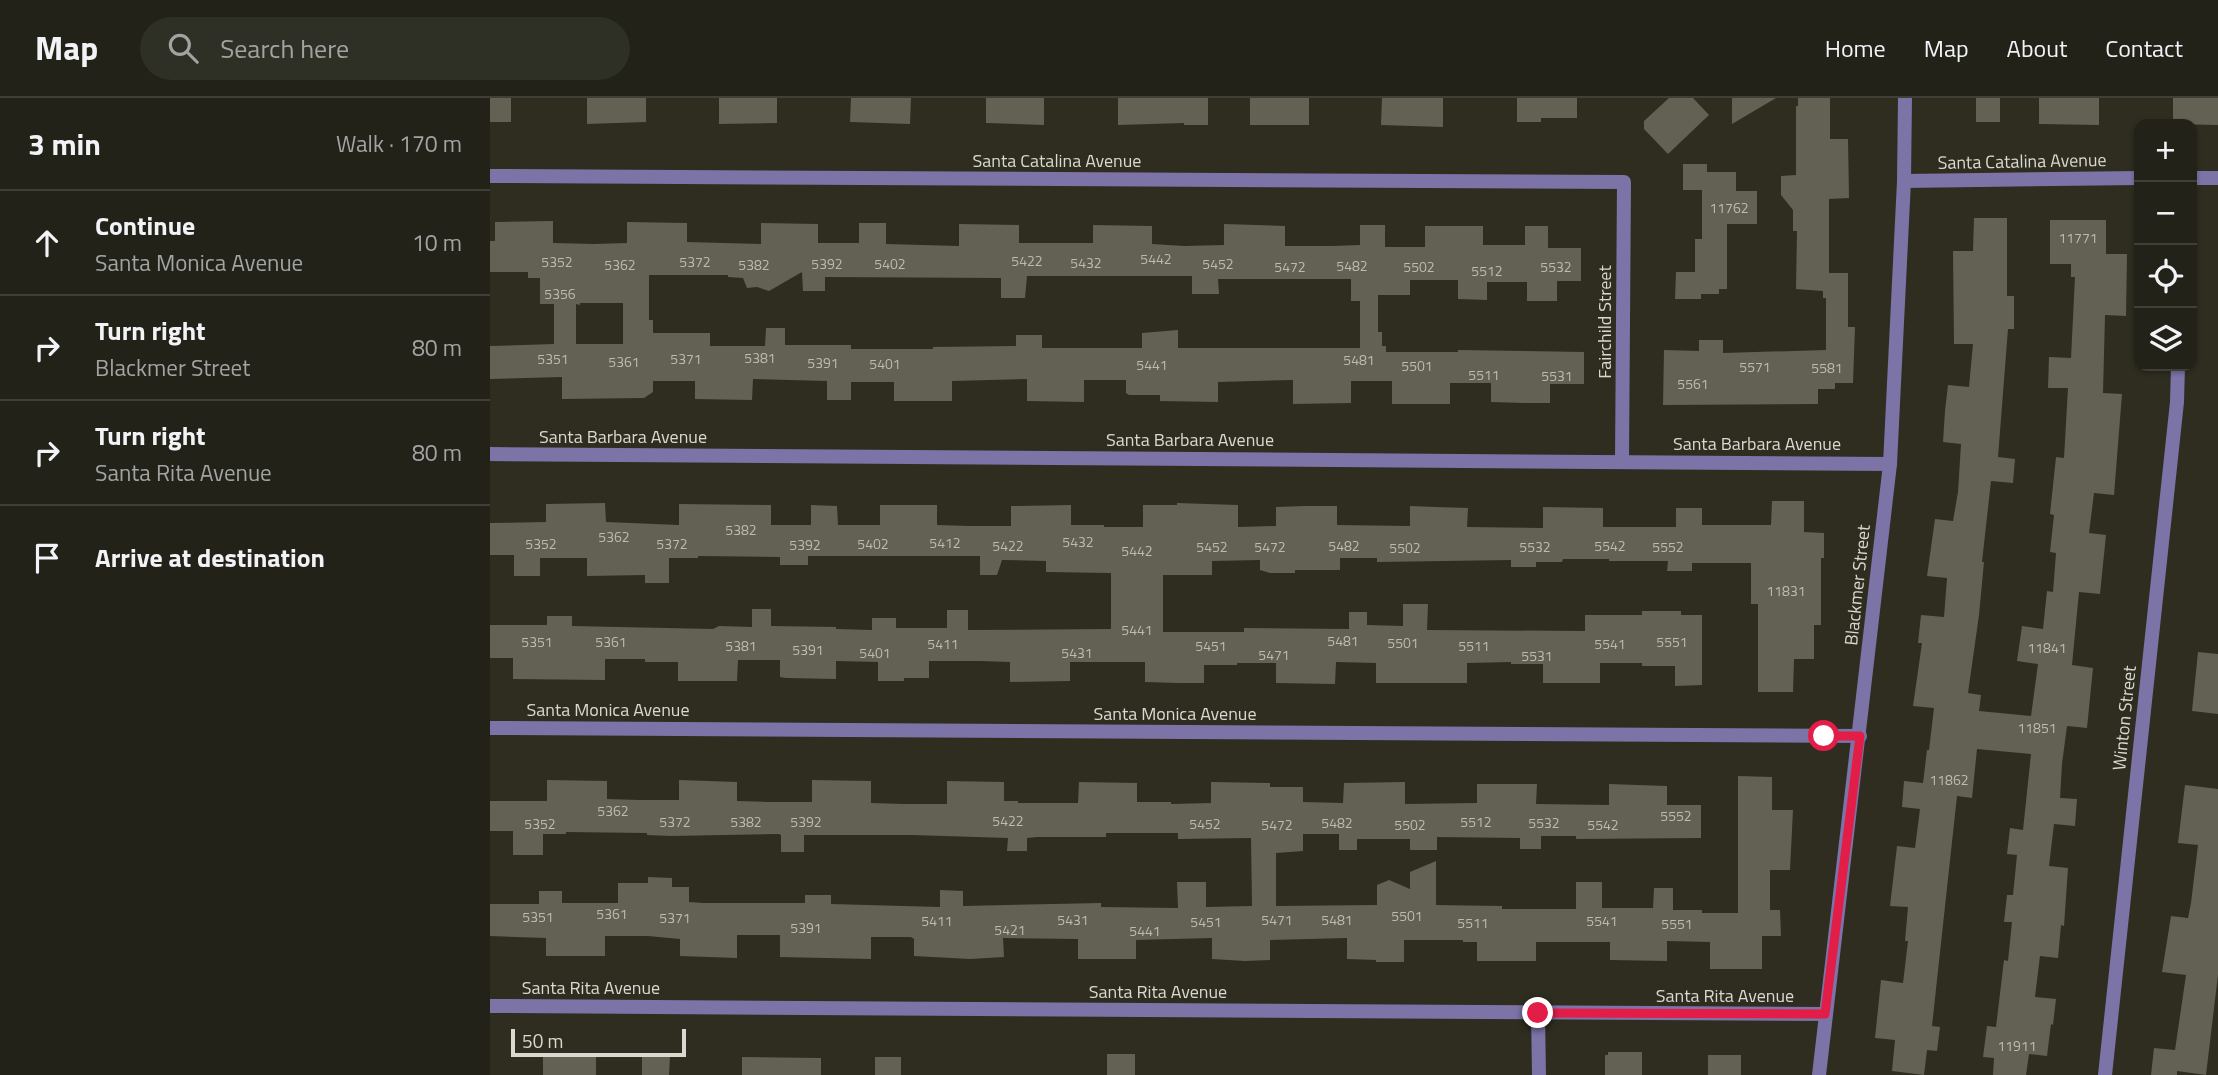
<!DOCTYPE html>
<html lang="en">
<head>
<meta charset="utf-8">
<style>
	:root { --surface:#222218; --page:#2e2f25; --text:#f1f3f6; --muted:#a2a4a2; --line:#3f3f37 }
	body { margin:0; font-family:"Titillium Web",sans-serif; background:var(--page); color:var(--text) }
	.controls { position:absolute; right:21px; top:21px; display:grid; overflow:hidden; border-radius:14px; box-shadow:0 2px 5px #0004 }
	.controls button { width:63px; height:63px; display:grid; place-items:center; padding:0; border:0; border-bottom:2px solid var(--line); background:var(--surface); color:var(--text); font:35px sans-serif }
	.scale { position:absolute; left:21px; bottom:18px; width:175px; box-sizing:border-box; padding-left:7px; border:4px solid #dad9d1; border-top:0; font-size:19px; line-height:24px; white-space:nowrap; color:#dad9d1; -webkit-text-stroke:5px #2e2d20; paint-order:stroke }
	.stop { position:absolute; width:21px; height:21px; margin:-16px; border:5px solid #e11d48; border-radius:50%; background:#fff }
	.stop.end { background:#e11d48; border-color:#fff; box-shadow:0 2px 7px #0008 }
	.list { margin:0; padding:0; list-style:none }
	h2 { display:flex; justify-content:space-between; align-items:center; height:91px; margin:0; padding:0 28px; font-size:30px }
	h2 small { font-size:23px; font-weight:400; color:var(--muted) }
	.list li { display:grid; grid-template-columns:46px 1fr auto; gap:21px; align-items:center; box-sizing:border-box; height:105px; padding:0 28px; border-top:2px solid var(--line) }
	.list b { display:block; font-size:26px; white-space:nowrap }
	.list p { margin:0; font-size:23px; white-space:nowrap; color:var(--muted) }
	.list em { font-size:23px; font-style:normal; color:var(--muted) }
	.icon { flex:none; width:38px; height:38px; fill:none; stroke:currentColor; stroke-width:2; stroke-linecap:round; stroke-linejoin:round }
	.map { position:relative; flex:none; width:1728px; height:977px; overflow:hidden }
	header { display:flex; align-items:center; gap:42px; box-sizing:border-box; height:98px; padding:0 35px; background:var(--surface); border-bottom:2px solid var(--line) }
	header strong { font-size:33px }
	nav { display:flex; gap:38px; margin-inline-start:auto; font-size:24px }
	.search { width:490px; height:63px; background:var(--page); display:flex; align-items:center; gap:18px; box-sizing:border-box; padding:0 24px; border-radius:38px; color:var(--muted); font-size:26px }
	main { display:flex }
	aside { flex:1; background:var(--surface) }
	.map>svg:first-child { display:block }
	.building { fill:#636153; fill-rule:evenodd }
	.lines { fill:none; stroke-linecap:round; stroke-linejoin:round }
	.minor { stroke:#7c73a7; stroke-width:14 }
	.tertiary { stroke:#7c73a7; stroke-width:14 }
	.route { stroke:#e11d48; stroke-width:9 }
	.labels { text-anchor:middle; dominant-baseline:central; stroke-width:6; stroke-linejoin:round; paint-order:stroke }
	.number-label { font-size:14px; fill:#bcbbb2 }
	.street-label { font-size:18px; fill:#dad9d1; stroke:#2e2d20 }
</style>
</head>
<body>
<header>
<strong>Map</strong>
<div class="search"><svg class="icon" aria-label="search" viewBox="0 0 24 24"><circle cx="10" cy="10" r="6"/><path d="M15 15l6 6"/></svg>Search here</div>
<nav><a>Home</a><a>Map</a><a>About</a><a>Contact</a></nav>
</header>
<main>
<aside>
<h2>3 min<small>Walk · 170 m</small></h2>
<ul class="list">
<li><svg class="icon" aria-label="ahead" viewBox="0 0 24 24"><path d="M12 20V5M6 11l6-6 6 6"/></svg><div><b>Continue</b><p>Santa Monica Avenue</p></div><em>10 m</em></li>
<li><svg class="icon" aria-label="right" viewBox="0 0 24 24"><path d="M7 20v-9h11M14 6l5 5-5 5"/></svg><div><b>Turn right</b><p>Blackmer Street</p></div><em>80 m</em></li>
<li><svg class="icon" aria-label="right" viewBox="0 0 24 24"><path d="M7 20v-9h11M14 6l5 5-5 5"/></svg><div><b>Turn right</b><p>Santa Rita Avenue</p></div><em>80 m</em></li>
<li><svg class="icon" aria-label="arrive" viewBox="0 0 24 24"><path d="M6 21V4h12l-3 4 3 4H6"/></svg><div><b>Arrive at destination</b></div></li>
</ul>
</aside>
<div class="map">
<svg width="1728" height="977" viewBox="0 0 1728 977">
	<rect width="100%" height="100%" fill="#2e2d20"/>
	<g class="building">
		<rect x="0" y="0" width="21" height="24"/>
		<polygon points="97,0 156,0 156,24 97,26"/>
		<polygon points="229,0 287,0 287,25 229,26"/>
		<polygon points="361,0 421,0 420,26 360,24"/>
		<polygon points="496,0 554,0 554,27 496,25"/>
		<polygon points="628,0 718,0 718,27 694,27 694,25 628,27"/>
		<rect x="760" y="0" width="59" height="27"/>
		<polygon points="892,0 953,0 953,29 891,27"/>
		<polygon points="1027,0 1087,0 1087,20 1051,20 1051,24 1027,24"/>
		<polygon points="1179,0 1203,0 1219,17 1178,56 1154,31 1154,23"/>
		<polygon points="1242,0 1286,0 1242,26"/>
		<polygon points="1308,0 1340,0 1340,41 1358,41 1359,100 1339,101 1339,175 1358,175 1358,229 1365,229 1363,285 1345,285 1345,291 1328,291 1328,306 1173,307 1174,252 1209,253 1209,242 1233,242 1233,255 1336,252 1336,200 1333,200 1333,193 1306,191 1307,133 1303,133 1303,112 1291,97 1291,78 1306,77 1306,8 1308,8"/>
		<rect x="1486" y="0" width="24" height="24"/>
		<polygon points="1549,0 1609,0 1609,27 1549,26"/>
		<polygon points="1683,0 1728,0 1728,27 1683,26"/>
		<polygon points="1193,66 1217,66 1217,74 1246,74 1246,93 1267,93 1267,126 1237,126 1237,191 1229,191 1229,196 1211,196 1211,201 1185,201 1186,174 1205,174 1205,141 1212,141 1212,92 1193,92"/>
		<polygon points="1484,120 1517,120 1517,198 1524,198 1524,231 1518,231 1508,359 1525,361 1523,385 1501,383 1492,464 1494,464 1489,517 1478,595 1491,597 1489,613 1541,618 1548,566 1527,563 1532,528 1553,531 1557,493 1563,494 1566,455 1560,454 1564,417 1560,416 1566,359 1574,360 1578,290 1558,290 1559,259 1581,260 1585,179 1581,179 1581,166 1560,166 1560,122 1616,122 1616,156 1637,156 1636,218 1615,217 1613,295 1632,296 1624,397 1604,395 1599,435 1616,437 1610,496 1589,494 1582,567 1603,570 1597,630 1577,628 1572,666 1570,700 1587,701 1585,728 1564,726 1559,768 1578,770 1574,828 1571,827 1568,860 1550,858 1545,899 1566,901 1563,927 1561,926 1557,958 1539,956 1536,977 1503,977 1504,960 1493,959 1497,928 1506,929 1514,862 1518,863 1522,824 1514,824 1517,797 1523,797 1527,757 1517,756 1520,730 1533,732 1541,656 1487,651 1482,700 1467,698 1442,928 1450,929 1447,953 1437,952 1434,977 1402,973 1405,942 1385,940 1391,882 1413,885 1418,843 1415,843 1418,809 1400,808 1407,748 1425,750 1430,711 1412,709 1414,683 1433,685 1437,652 1439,652 1444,610 1423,608 1432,545 1428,545 1431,517 1454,519 1457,480 1437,478 1445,421 1463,423 1468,394 1471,346 1453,344 1455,313 1458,287 1479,289 1483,246 1464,246 1463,153 1483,153"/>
		<path d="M63,123V145L104,146L137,145V124L197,125V144L271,146V125L328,126V145H369V125H396V146L469,148V126L529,127V145H603V127L662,128V146L694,148L734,147V126L795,128V148H842L870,147V127H895V149H935V128H993V147H1035V128H1058V150H1091V183H1067V203H1037V184H997V202L968,201V182H920V197H888V234H892V248H896V254H968V252L1094,254V286H1060V305H1034L1001,304V285H960V306H902V283H861V305L803,306V282L728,284V304L670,303V297H639L636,295V282H594V304L537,303V281L462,283V303H404V284H361V302H337V283L263,281L262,302L205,301V283H163V294L154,300L72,301V279L0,281V248L64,246V206H50V180H38V174H0V143H5V124ZM312,174L313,193H335V179L511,180V200H535L537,178H702V196H729L728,181H861V203H870V250H688V232L652,235V250H552V237H526V248L443,249V251H361V247H295V230H276L275,248H220V235H163V222H159V177H238V179L253,180L257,190L267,189L279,193ZM90,205H133V246H86V206L90,207Z"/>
		<polygon points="1282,403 1314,403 1314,434 1334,435 1334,460 1331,460 1331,527 1324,527 1324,561 1304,561 1303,594 1268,594 1268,506 1261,506 1261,465 1202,465 1202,473 1177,473 1178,463 1119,463 1119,461 1073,461 1072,464 1046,464 1046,469 1021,469 1021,462 887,464 887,460 850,460 850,472 805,472 805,475 780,475 770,472 770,462 722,463 722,477 673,477 673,534 754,534 754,530 859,531 859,514 877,514 877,527 913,528 913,506 938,506 937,532 1095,533 1095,517 1152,517 1152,513 1191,513 1191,517 1212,517 1212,587 1185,588 1185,568 1152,568 1152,565 1110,565 1110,585 1053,585 1053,566 1021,566 1021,564 977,565 977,585 886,585 886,565 846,564 845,586 786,585 786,565 747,565 747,567 714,567 714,585 687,585 655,584 655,564 580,564 580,583 520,584 520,564 489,563 439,563 439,580 414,580 414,583 388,583 388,564 346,563 346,581 296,580 290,579 290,562 248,562 247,583 188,583 188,564 155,564 155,561 115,561 115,582 23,581 23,560 0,560 0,527 57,527 57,518 82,518 82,528 223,531 229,528 262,529 262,511 281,511 281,528 346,529 346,531 382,532 382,520 406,520 406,530 457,530 457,512 478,512 478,532 621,531 621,475 556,474 556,463 512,462 507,477 490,477 490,458 318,458 318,467 290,467 290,459 208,458 208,460 179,460 179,485 155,485 155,477 97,478 97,460 50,460 50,478 24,478 24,457 0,457 0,425 56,424 56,406 115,405 116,424 189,427 189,406 281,407 281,427 321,427 321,407 347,408 348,427 390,427 390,407 447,407 447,427 479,428 521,428 521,408 581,407 581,427 614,427 614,429 653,429 653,407 687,407 687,405 748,407 748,429 786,428 786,409 814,408 847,408 847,427 920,428 920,408 946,409 978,410 977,429 1053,430 1053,409 1113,410 1113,429 1186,429 1186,410 1212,410 1212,427 1281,427"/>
		<polygon points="1708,554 1728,556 1728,616 1702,613"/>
		<polygon points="1248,678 1282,679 1282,712 1303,712 1300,772 1280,772 1280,812 1290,812 1291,838 1272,838 1272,871 1220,871 1220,844 1177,843 1177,863 1120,862 1120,844 1046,844 1046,863 987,863 987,844 973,844 973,842 914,842 914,864 886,864 886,862 857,861 857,840 780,842 780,862 755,863 722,861 722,840 646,842 646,861 588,861 588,841 513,840 514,859 480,861 424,858 424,841 421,839 381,839 381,861 290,859 290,837 247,837 247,860 190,858 190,841 158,838 115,838 115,858 56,858 56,840 0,838 0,806 49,806 49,793 72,793 72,805 128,805 128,785 158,785 158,779 182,780 182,789 199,789 199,804 213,805 315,805 315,797 341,797 341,806 450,809 450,792 473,793 473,808 611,805 611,809 688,810 687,784 716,784 716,809 762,808 761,740 688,741 688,735 616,735 616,739 547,739 537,740 537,753 517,753 518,740 422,737 314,737 314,754 291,754 291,737 289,736 181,738 157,737 157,735 76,734 76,736 53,736 53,757 23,757 23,733 0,733 0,703 57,703 57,682 117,683 117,701 149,702 189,702 189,682 247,684 247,703 278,704 322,704 322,682 381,683 381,705 413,706 457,706 457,683 514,684 514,703 528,703 528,705 588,705 589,684 647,685 647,704 681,704 681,706 721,705 721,684 780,685 780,689 813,689 813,704 853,705 854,685 915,684 915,706 987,705 987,686 1047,686 1046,706 1119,707 1119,686 1177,688 1177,707 1211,707 1211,740 1086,741 1086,738 1051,738 1051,751 1030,751 1030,740 947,739 947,752 920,752 920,741 867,741 867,752 849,752 849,736 813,736 813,753 786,755 786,808 887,807 887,787 899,782 920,791 920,774 946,763 946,807 1012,808 1012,811 1086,811 1086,784 1112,784 1112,810 1163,810 1164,790 1183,790 1183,812 1212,812 1212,815 1248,815"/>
		<polygon points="1695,687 1728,691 1728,877 1716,977 1687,973 1687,977 1661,977 1664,950 1685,952 1696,877 1672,874 1681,818 1698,820 1701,805 1708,747 1688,745"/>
		<polygon points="1118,954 1152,954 1152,977 1115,977 1115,957 1118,957"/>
		<rect x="617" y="956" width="28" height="21"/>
		<rect x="1218" y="957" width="33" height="20"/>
		<polygon points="152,958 180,959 179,977 152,977"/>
		<rect x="53" y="959" width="53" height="18"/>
		<polygon points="252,959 331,960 331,977 252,977"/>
		<rect x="385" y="959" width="26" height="18"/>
	</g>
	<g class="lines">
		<g class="minor">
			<polyline points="0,78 1134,84 1132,363"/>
			<polyline points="0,356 1400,366"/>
			<polyline points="0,630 1370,638"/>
			<polyline points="0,908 1335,916"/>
			<polyline points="1048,915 1049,977"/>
			<polyline points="1615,977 1687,304 1688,268"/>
		</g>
		<g class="tertiary">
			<polyline points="1702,80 1728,80"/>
			<polyline points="1414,83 1649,80"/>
			<polyline points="1329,977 1400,366 1414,83 1415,0"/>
		</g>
	</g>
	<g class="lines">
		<polyline class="route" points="1048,915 1335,916 1370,638 1334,638"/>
	</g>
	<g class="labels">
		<g class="number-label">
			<text x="1239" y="109">11762</text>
			<text x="1588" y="139">11771</text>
			<text x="666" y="160">5442</text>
			<text x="537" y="162">5422</text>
			<text x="67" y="163">5352</text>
			<text x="205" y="163">5372</text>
			<text x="596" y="164">5432</text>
			<text x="337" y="165">5392</text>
			<text x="400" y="165">5402</text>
			<text x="728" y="165">5452</text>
			<text x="130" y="166">5362</text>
			<text x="264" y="166">5382</text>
			<text x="862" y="167">5482</text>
			<text x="800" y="168">5472</text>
			<text x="929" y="168">5502</text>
			<text x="1066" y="168">5532</text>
			<text x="997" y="172">5512</text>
			<text x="70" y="195">5356</text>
			<text x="270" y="259">5381</text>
			<text x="63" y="260">5351</text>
			<text x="196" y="260">5371</text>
			<text x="869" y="261">5481</text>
			<text x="134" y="263">5361</text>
			<text x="333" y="264">5391</text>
			<text x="395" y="265">5401</text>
			<text x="662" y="266">5441</text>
			<text x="927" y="267">5501</text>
			<text x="1265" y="268">5571</text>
			<text x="1337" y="269">5581</text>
			<text x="994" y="276">5511</text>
			<text x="1067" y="277">5531</text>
			<text x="1203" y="285">5561</text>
			<text x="251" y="431">5382</text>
			<text x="124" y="438">5362</text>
			<text x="588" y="443">5432</text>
			<text x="455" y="444">5412</text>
			<text x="51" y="445">5352</text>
			<text x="182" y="445">5372</text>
			<text x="383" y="445">5402</text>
			<text x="315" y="446">5392</text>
			<text x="518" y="447">5422</text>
			<text x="854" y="447">5482</text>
			<text x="1120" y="447">5542</text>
			<text x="722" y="448">5452</text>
			<text x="780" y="448">5472</text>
			<text x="1045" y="448">5532</text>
			<text x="1178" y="448">5552</text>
			<text x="915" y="449">5502</text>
			<text x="647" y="452">5442</text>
			<text x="1296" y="492">11831</text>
			<text x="647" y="531">5441</text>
			<text x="853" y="542">5481</text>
			<text x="47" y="543">5351</text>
			<text x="121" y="543">5361</text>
			<text x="1182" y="543">5551</text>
			<text x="913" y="544">5501</text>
			<text x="453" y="545">5411</text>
			<text x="1120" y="545">5541</text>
			<text x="251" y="547">5381</text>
			<text x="721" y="547">5451</text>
			<text x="984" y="547">5511</text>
			<text x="1557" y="549">11841</text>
			<text x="318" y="551">5391</text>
			<text x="385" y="554">5401</text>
			<text x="587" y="554">5431</text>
			<text x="784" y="556">5471</text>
			<text x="1047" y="557">5531</text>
			<text x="1547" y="629">11851</text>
			<text x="1459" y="681">11862</text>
			<text x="123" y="712">5362</text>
			<text x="1186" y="717">5552</text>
			<text x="518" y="722">5422</text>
			<text x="185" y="723">5372</text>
			<text x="256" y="723">5382</text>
			<text x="316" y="723">5392</text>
			<text x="986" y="723">5512</text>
			<text x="847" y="724">5482</text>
			<text x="1054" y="724">5532</text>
			<text x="50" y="725">5352</text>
			<text x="715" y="725">5452</text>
			<text x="787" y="726">5472</text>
			<text x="920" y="726">5502</text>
			<text x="1113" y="726">5542</text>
			<text x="122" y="815">5361</text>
			<text x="917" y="817">5501</text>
			<text x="48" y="818">5351</text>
			<text x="185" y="819">5371</text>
			<text x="583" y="821">5431</text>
			<text x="787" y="821">5471</text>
			<text x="847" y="821">5481</text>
			<text x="447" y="822">5411</text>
			<text x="1112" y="822">5541</text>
			<text x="716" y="823">5451</text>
			<text x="983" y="824">5511</text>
			<text x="1187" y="825">5551</text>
			<text x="316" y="829">5391</text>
			<text x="520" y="831">5421</text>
			<text x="655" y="832">5441</text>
			<text x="1527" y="947">11911</text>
		</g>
		<g class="street-label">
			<text x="567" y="62">Santa Catalina Avenue</text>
			<text transform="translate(1532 63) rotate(-1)">Santa Catalina Avenue</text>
			<text transform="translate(1114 224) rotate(-90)">Fairchild Street</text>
			<text x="133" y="338">Santa Barbara Avenue</text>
			<text x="700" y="341">Santa Barbara Avenue</text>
			<text x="1267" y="345">Santa Barbara Avenue</text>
			<text transform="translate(1367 487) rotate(-84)">Blackmer Street</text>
			<text x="118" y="611">Santa Monica Avenue</text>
			<text x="685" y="615">Santa Monica Avenue</text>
			<text transform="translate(1634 620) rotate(-84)">Winton Street</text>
			<text x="101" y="889">Santa Rita Avenue</text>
			<text x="668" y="893">Santa Rita Avenue</text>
			<text x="1235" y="897">Santa Rita Avenue</text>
		</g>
	</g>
</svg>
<div class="controls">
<button>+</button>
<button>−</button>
<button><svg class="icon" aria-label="locate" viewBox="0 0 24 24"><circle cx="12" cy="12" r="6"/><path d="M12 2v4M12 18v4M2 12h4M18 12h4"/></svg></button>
<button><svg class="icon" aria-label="layers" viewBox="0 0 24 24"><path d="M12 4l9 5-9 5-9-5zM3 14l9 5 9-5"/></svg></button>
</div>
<div class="scale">50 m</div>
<div class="stop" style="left:1334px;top:638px"></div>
<div class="stop end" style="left:1048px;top:915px"></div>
</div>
</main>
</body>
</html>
